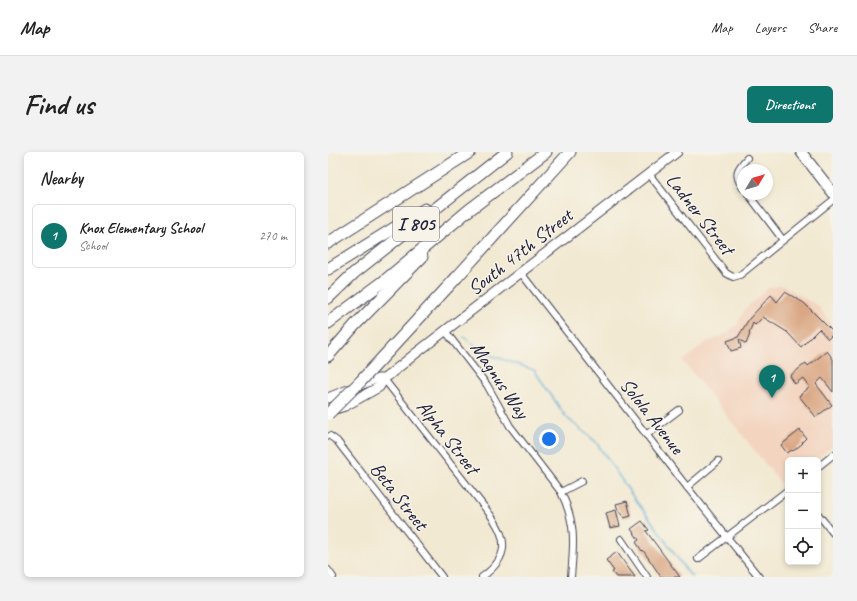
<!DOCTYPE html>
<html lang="en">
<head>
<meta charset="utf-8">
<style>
	:root { --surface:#fff; --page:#f2f2f2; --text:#222; --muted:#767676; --line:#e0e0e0; --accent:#0f766e }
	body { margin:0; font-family:Caveat,sans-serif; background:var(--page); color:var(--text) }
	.controls { position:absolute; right:12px; bottom:12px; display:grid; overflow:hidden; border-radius:6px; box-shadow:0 2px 6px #0003 }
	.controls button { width:36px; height:36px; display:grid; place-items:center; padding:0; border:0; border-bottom:1px solid var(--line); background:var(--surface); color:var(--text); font:20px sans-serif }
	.compass { position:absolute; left:409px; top:12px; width:36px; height:36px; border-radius:50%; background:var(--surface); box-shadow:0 2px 6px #0003; rotate:52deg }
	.you { position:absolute; left:221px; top:287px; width:14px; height:14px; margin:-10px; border:3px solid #fff; border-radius:50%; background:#1a73e8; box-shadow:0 0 0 6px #1a73e833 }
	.badge { display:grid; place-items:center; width:26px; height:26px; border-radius:50%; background:var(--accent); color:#fff; font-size:13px; font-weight:700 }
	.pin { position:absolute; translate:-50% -33px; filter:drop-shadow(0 1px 2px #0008) }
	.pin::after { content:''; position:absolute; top:21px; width:14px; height:12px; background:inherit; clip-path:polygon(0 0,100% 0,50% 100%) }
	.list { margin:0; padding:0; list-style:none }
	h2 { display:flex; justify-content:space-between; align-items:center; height:52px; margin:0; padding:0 16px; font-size:17px }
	h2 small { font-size:13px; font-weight:400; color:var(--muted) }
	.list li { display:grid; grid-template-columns:26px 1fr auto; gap:12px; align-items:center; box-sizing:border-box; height:64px; margin:0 8px 8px; padding:0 8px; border:1px solid var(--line); border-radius:6px }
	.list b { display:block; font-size:15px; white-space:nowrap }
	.list p { margin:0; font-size:13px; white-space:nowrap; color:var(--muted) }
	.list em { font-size:13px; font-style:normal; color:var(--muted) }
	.icon { flex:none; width:22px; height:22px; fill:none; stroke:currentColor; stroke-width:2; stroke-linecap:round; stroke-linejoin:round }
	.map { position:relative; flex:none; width:505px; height:425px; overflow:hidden; border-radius:6px }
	header { display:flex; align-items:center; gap:24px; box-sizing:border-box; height:56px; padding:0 20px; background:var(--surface); border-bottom:1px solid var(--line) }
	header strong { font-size:19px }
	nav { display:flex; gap:22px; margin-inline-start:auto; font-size:14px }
	.intro { display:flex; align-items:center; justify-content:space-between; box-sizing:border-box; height:96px; padding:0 24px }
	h1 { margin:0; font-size:28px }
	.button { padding:10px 18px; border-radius:6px; background:var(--accent); color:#fff; font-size:14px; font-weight:700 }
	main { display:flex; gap:24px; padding:0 24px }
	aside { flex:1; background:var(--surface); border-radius:6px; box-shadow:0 2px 6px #0003 }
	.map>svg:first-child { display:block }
	.built { fill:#f3d4bf }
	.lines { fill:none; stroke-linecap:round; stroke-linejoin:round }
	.stream { stroke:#5aaed6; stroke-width:1.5 }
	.building { fill:#daa784 }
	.street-casing { stroke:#414052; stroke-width:8 }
	.secondary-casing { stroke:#414052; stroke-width:11 }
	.primary-casing { stroke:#414052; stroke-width:12 }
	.highway-casing { stroke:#414052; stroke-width:13 }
	.street { stroke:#fff; stroke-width:6 }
	.secondary { stroke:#fff; stroke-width:9 }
	.primary { stroke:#fff; stroke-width:10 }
	.highway { stroke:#fff; stroke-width:11 }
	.highway-bridge-casing { stroke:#414052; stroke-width:13; stroke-linecap:butt }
	.highway-bridge { stroke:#fff; stroke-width:11 }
	.labels { text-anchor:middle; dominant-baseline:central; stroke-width:3; stroke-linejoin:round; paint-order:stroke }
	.shield { fill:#f7f3e8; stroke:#62616f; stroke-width:1 }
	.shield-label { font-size:19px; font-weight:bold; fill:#22223b }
	.street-label { font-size:20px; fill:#22223b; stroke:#f7f3e8 }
</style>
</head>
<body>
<header>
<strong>Map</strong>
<nav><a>Map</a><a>Layers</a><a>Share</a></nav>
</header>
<div class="intro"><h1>Find us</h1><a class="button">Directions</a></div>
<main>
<aside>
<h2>Nearby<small></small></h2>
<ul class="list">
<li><span class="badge">1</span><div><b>Knox Elementary School</b><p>School</p></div><em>270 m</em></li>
</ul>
</aside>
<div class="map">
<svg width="505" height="425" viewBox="0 0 505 425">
	<rect width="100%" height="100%" fill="#f7f3e8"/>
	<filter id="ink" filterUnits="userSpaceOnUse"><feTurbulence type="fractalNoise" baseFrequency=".025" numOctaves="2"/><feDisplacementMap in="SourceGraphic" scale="8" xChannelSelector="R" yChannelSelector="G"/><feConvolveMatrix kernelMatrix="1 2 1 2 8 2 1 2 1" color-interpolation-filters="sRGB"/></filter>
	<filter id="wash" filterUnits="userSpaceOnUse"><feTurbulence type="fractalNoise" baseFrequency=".012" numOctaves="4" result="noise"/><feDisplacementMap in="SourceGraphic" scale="16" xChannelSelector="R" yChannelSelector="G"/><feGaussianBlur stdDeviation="0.9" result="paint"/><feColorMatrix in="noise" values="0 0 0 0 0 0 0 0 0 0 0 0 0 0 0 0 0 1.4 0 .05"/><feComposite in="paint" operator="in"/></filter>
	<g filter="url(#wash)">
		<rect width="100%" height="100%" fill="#f2e9d2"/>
		<polygon class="built" points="451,134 455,134 490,154 505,174 505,294 488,308 460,308 460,330 455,334 355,209 377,191 396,183 410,172 417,157 441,136"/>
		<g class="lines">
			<polyline class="stream" points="136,185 156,201 206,218 238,265 268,290 308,349 325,371 358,418 364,425"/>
		</g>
		<g id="blocks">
			<g class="building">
				<polygon points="457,140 476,151 505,180 505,182 500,187 491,177 473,195 459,180 435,165 427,173 425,171 421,181 422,182 418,192 411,187 413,196 403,199 399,189 410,185 421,167 443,143 449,150"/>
				<polygon points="499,199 505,207 505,240 494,226 488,232 504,253 488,265 471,244 482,235 475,226 467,232 462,224 478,211 480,214"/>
				<polygon points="472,278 478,286 474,290 475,291 465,299 464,298 459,301 453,293"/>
				<polygon points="299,349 303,364 296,366 290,358 288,352"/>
				<polygon points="288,358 292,374 282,376 278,361"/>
				<polygon points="314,369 321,378 318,379 352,425 333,425 315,398 314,399 308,390 311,388 303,377"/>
				<polygon points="289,400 296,410 307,425 288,425 284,420 286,419 278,408"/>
			</g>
		</g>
	</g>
	<g filter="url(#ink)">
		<use href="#blocks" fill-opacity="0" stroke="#414052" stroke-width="1"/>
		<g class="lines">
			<g class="street-casing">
				<g id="street">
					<polyline points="321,22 398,121 405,125 412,123 505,48"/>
					<path d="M415,36C405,22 409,17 419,6"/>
					<polyline points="420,42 455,88"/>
					<polyline points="193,121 359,335 431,425"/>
					<path d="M118,180L159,233L182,274L233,340C248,371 246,391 243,425"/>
					<path d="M56,227L161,361C180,386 182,405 154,425"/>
					<polyline points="318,283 351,258"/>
					<polyline points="2,284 9,289 114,425"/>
					<polyline points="490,315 505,303"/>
					<polyline points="359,335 390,309"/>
					<polyline points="233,340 254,329"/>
					<polyline points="490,362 505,381"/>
					<polyline points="293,387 319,425"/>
					<polyline points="370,407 460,338"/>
					<polyline points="0,418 5,425"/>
				</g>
			</g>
			<g class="secondary-casing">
				<g id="secondary">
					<polyline points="0,246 47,227 56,227"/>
					<polyline points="4,258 17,254 51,235 56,227 87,202 349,0"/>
				</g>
			</g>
			<g class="primary-casing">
				<polyline id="primary" points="473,0 505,41"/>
			</g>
			<g class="highway-casing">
				<g id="highway">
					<polyline points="0,91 142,0"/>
					<polyline points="0,117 97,57"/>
					<polyline points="129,125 242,0"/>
					<polyline points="0,146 26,121 179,0"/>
					<polyline points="0,171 55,130 141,58 218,0"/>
					<polyline points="0,204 27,173 94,105"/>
				</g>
			</g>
			<use href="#street" class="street"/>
			<use href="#secondary" class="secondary"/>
			<use href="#primary" class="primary"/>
			<use href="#highway" class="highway"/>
			<g class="highway-bridge-casing">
				<polyline id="highway-bridge" points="0,262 33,229 129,125"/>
			</g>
			<use href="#highway-bridge" class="highway-bridge"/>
		</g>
	</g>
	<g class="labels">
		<rect class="shield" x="65" y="55" width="46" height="34" rx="3"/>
		<g class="shield-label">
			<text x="88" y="72">I 805</text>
		</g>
		<g class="street-label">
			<text transform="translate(372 62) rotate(52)">Ladner Street</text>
			<text transform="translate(192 100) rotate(-38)">South 47th Street</text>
			<text transform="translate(172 228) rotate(56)">Magnus Way</text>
			<text transform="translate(324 264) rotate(52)">Solola Avenue</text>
			<text transform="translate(120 285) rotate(52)">Alpha Street</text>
			<text transform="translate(71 344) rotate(52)">Beta Street</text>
		</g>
	</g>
</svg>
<div class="controls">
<button>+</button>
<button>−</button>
<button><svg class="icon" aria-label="locate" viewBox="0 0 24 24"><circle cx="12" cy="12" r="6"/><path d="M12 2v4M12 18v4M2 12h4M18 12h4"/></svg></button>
</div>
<svg class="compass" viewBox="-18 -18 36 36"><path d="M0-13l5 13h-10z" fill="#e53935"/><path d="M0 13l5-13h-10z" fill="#767676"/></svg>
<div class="you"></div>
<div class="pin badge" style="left:444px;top:246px">1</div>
</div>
</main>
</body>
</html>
